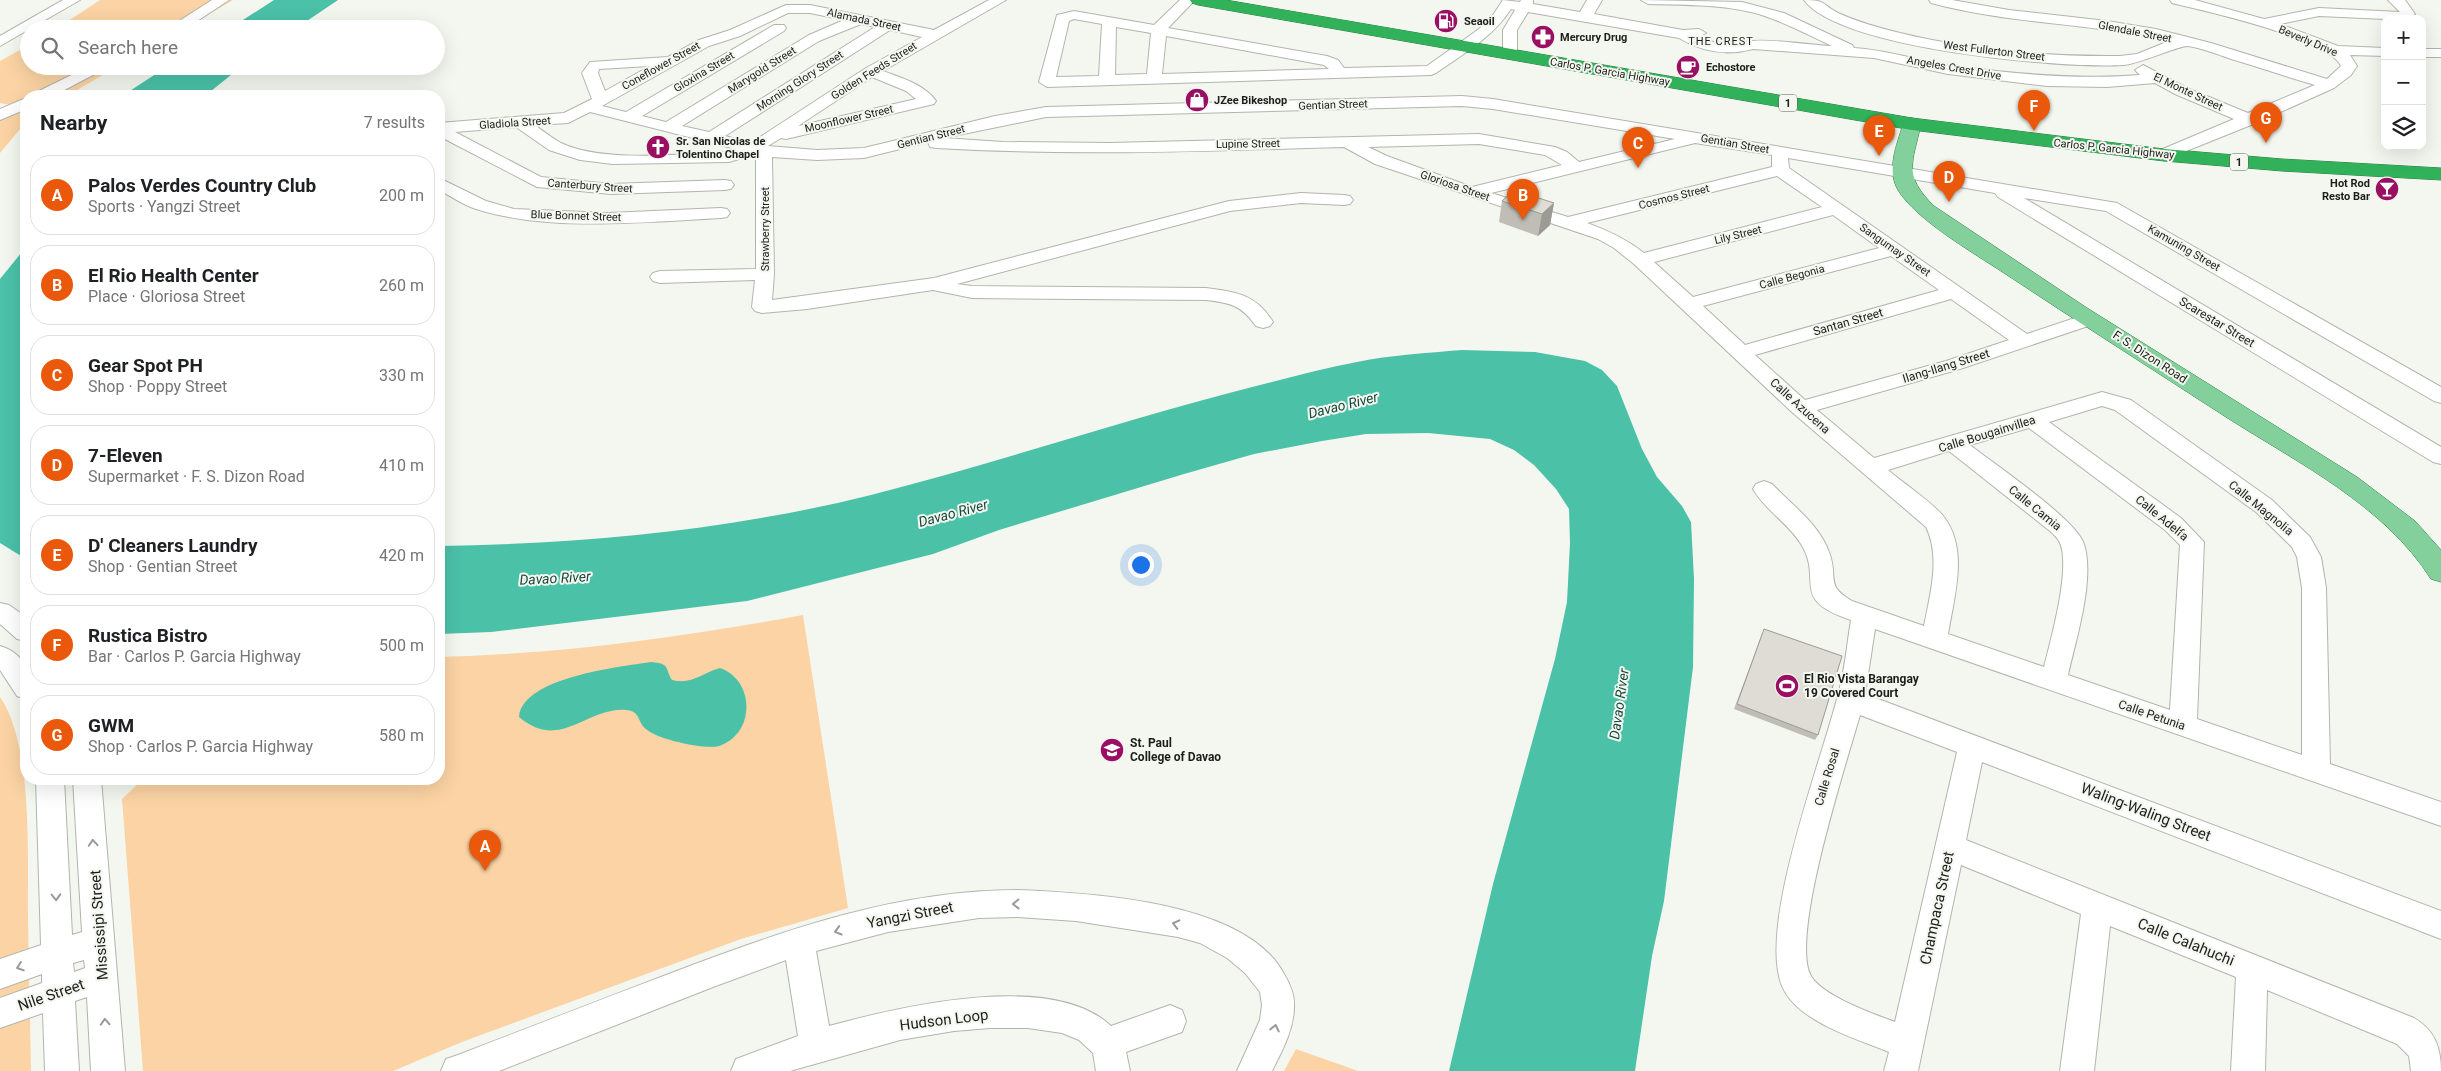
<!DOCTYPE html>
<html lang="en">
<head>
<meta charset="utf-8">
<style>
	:root { --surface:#fff; --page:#f2f2f2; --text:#202124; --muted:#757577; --line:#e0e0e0; --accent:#ea580c }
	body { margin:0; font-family:Roboto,sans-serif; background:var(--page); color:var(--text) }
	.controls { position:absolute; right:15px; top:15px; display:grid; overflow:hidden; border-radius:10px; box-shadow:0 5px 20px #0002 }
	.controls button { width:45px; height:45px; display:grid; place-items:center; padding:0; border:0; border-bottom:1px solid var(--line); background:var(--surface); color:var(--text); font:25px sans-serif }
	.you { position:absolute; left:1140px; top:564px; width:18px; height:18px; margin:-12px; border:4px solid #fff; border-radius:50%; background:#1a73e8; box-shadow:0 0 0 8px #1a73e833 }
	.badge { display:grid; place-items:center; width:32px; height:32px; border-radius:50%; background:var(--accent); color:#fff; font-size:16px; font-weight:700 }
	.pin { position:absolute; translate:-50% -41px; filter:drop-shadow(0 1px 2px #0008) }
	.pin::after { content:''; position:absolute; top:26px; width:18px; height:15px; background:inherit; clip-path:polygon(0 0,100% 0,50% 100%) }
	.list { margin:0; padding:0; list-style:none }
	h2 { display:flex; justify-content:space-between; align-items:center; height:65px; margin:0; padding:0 20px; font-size:21px }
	h2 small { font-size:16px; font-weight:400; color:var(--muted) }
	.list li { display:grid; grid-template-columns:32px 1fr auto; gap:15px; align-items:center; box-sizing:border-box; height:80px; margin:0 10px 10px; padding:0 10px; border:1px solid var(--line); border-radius:20px }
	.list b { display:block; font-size:19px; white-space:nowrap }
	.list p { margin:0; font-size:16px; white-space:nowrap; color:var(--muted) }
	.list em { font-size:16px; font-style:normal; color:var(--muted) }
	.icon { flex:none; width:28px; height:28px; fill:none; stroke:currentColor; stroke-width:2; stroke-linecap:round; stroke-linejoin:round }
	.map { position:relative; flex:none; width:2441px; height:1071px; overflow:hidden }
	.search { position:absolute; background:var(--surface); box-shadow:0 5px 20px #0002; left:20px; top:20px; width:425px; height:55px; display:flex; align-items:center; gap:12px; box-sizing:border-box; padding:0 18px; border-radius:28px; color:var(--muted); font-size:19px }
	.panel { position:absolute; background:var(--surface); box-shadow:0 5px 20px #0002; left:20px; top:90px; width:425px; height:695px; border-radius:20px }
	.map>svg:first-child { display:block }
	.green { fill:#fbd3a4 }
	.water { fill:#4bc1a8 }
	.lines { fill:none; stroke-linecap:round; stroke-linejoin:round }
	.minor-casing { stroke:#b2b5ad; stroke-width:2 }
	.major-casing { stroke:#2a7e44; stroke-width:1 }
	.highway-casing { stroke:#2a7e44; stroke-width:1 }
	.minor { fill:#fff; fill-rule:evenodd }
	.major { fill:#83d09c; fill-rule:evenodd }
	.highway { fill:#31b15a; fill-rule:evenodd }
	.wall { fill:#bfbdb6 }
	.shaded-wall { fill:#9b9a94 }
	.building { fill:#dedcd4; stroke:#9b9a94 }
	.oneway { stroke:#999a98 }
	.labels { text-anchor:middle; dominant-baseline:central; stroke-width:4; stroke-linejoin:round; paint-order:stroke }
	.far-street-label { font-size:11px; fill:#1d1e1b; stroke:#f4f7ef }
	.far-poi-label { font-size:11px; font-weight:bold; fill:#1d1e1b; stroke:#f4f7ef; text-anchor:start }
	.far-neighbourhood-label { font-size:11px; letter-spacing:1px; fill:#1d1e1b; stroke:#f4f7ef }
	.shield { fill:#f4f7ef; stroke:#5e5f5b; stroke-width:1 }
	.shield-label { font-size:11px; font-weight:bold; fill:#1d1e1b }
	.street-label { font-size:12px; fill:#1d1e1b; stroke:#f4f7ef }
	.poi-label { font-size:12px; font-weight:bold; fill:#1d1e1b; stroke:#f4f7ef; text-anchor:start }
	.water-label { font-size:14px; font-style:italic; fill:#15483d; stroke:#f4f7ef }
	.near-street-label { font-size:15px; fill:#1d1e1b; stroke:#f4f7ef }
</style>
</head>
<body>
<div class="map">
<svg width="2441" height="1071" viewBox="0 0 2441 1071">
	<rect width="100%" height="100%" fill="#f4f7ef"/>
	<g class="green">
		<polygon points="100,0 233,0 184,29 56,29"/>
		<polygon points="29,45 29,66 118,66 67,96 26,96 26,122 0,153 0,111 11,105 0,103 0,61"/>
		<path d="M803,615L848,908L741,939L462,1042L393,1071H143L122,799L143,779H439V657C561,654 683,637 803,615Z"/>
		<path d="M0,697C34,747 27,859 28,918C29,969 30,1020 31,1071H0Z"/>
		<polygon points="1296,1049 1358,1071 1284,1071"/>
	</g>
	<g class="water">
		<polygon points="274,0 338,0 295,29 229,29"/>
		<polygon points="168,66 242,66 205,96 122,96"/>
		<polygon points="26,247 26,559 0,543 0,279"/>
		<path d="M1462,350L1535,352L1585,361L1602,370L1617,386L1642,449L1657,477L1682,506L1691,522L1694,579L1693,667L1664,901L1652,956L1635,1071H1449L1493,884L1555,659L1567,602L1570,543L1569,509L1556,489L1534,465L1514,450L1490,439L1428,433L1366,434L1322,441L1254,454L1184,474L999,530L933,554L747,601L491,632L439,634V546C584,544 730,530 871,495C1001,462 1129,418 1260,385C1292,377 1324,368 1357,362C1391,355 1427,353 1462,350Z"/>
		<path d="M651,662C671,664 664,667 672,680C692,685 702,673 720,668C755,680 756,734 719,746C705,750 656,739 646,729C637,722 641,711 626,710C586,707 561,752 519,717C523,677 619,667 651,662Z"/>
	</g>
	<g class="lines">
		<g class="minor-casing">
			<g id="minor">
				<polygon points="63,0 80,0 0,46 0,36"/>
				<polygon points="212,0 229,0 185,29 167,29"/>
				<path d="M989,0H1006L883,71C901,78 924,84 936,101L934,104L786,139L781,138L768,146L817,150L864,148L995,116L1046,107L1462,96L1493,99L2117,203L2441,387V403L2434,401L2106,211L2024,198L2441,447V464L2433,462L1998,197L1995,193L1788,158L1789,168L2027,334L2090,313L2097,315L2100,319L2097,323L1960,369L1817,410L1874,458L2102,392L2131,400L2272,500L2310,537L2321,557L2326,588L2330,764L2441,802V826L1875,629L1865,694L2441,911V939L1982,762L1966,840L2414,1018C2435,1030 2441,1048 2441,1071H2411L2409,1056L2397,1044L2267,990L2265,1071H2231L2236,977L2110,926L2094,1071H2060L2081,914L1961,865L1918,1071H1884L1889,1052C1857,1039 1803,1023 1785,992C1752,937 1824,755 1839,691C1845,668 1847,644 1851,620C1788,599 1824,581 1801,544C1788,523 1765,510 1753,489L1756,484L1764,481L1772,484C1792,505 1819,524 1829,552C1839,578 1824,585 1852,601L1924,626C1930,595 1941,557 1926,527L1793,413L1634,264L1614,248L1598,239L1375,164L1344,147C1208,151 1072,156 936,148L930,147L928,142L864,158L817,160L772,157L774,274L772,300L934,278L1229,201L1301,193L1344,195L1350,196L1353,200L1350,204L1344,205L1301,203L1230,211L957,284L972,286L1206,288C1236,292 1256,294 1273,322L1270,326L1263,328L1256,326C1241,305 1231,303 1206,300L972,298L933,290L807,309L762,313L755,311L752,307L755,280L660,283L653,281L650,277L653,273L660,271L756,269V154L729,162L613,164L580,160L549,150L516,127L455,132L541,177L611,184L725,180L731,181L734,185L731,189L725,190L611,194L537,187L439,136V123L564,113L592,99L582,73L590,62L668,57L699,40L730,30L786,5H810L934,30ZM788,13H810L844,20L809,35L666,122L642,116L784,31L786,28L784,25H774L626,112L602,106L709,46L740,36ZM861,24L875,27L709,132L682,126L819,41ZM890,30L922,37L866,68L751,143L725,136ZM650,66L605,91L598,73L599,69ZM872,77L906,91L916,99L798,126ZM1462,106L1493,109L1675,139L1579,162L1567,152L1555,147L1479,134L1110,143L1003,142L944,138L1046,117ZM590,112L736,149L727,152C680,154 603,163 561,143C552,138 543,131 535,125L568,123ZM1695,143L1772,155V167L1568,217L1491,193ZM1479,144L1545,155L1562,165L1472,187L1387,156L1368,147ZM1777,176L1822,207L1644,253C1626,239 1609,231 1587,223ZM1833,215L1879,248L1693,297L1654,262ZM1891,256L1939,290L1745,345L1703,306ZM1951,299L2009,340L1946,361L1805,400L1755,355ZM2102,406L2115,410L2256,512L2292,547L2297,557L2302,588V755L2197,719L2204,542L2181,518L2049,422ZM2029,428L2165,530L2180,545L2170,710L2068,675C2076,639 2095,580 2084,544C2076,519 1994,464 1970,445ZM1949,451L2050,531C2053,534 2058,538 2060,543C2071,568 2051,639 2044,667L1948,634C1954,597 1969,550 1944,517C1932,502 1903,483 1888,470ZM1860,715L1957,752L1895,1022C1874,1014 1819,995 1810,974C1791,933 1846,764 1860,715Z"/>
				<path d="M1180,0H1195L1168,28L1327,56L1338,60L1344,68L1427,66L1479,29L1491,18L1503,0L1520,2L1521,0H1533V4L1580,12L1587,0H1602L1594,14L1683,30L1699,29L1706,33L1699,37C1718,47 1733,42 1753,41C1775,39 1809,45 1832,46C1806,34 1779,19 1751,12C1717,4 1682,5 1648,4L1641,0L1742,2L1784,13L1852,45L1854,48C1886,50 1917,60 1949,65C2012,74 2076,80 2140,75L2135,70L2143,65L2187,88L2248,113L2315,85C2287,77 2259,67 2231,59C2217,54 2202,48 2188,46C2180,45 2139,64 2123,65C2062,69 1839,49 1804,0C1827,0 1821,4 1838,13C1858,22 1879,28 1900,33C1969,50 2050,57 2120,56L2137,54L2169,41C2091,23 2009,24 1931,3L1929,0H1952L2009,10L2107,21L2156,29L2211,43L2327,79L2341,66C2328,38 2205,11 2172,3L2170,0H2195L2264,19L2319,8L2400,12L2388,0H2405L2415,14L2407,19H2385L2319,16L2280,24L2338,46L2385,48V56L2350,55L2357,66L2351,75L2334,88L2256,123L2164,160L2158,159L2156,155L2158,151L2234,119L2175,94L2155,83L2107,87L2047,86L1948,74L1874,58L1753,49C1727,56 1702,52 1679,38L1528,12L1517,30V55L1510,59L1503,55V30L1515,10L1511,9C1493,37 1463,54 1436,73L1431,75L1047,87L1039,82L1057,15L1074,11L1154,25ZM1074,19L1102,24L1099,76L1056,77L1069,21ZM1116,27L1151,33L1147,74L1115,75ZM1166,36L1324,65L1329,69L1162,74Z"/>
				<rect x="2422" y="49" width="19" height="8"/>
				<polygon points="90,66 110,66 53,96 33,96 35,93"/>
				<polygon points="26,98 26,109 0,120 0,109"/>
				<path d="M439,178L486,201L514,209L608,213L721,208L727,209L730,213L727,217L721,218C645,222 548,232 476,209C463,205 451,196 439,190Z"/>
				<polygon points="0,603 9,605 26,617 26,641 17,639 0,624"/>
				<path d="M0,646C29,655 26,673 26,699L17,696L0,670Z"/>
				<path d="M36,779H64L72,935L82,932L73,779H101L125,1071H91L87,997L75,1001L79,1071H45L43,1013L0,1028V998L42,983V974L0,989V959L41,945ZM84,960L85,968L74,972L73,963Z"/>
				<path d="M1018,890C1091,893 1246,901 1284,974C1290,984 1295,995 1294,1007C1294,1029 1282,1051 1272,1071H1237L1260,1020L1262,1005L1260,992L1245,973L1227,958L1200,943L1178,937L1076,921L1018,917L979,918L888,932L816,951L829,1026C899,1007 1052,970 1111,1026L1170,1005L1182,1010L1186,1021L1182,1032L1126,1052L1130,1071H1096L1093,1053L1079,1040L1062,1033L1028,1028H990L954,1031L900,1040L790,1071H731L736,1059L798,1036L786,960L713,987L499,1071H441L446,1059L458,1055C530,1027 602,999 674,972C784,930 898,890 1018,890Z"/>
			</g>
		</g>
		<g class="major-casing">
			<path id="major" d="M1912,118L1919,120L1921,124C1913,162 1902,175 1934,206L2087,308L2357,477L2415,521L2441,550V582L2431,579C2384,505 2298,463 2226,417C2152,369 2078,322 2004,273C1974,253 1916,220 1898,190C1886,169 1897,145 1903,124L1905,120Z"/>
		</g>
		<g class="highway-casing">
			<polygon id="highway" points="1190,0 1226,0 1912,118 2164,149 2282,159 2441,168 2441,180 2282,171 2164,161 1912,130 1198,5 1192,3"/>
		</g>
		<use href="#minor" class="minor"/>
		<use href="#major" class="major"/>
		<use href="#highway" class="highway"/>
	</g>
	<g class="wall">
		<polygon points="1502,201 1554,203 1550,225 1538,236 1499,222"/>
		<polygon points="1762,634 1818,735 1815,740 1734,709"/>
	</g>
	<polygon class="shaded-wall" points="1554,203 1550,225 1538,236 1542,214"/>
	<g class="building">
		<polygon points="1514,190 1554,203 1542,214 1502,201"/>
		<polygon points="1764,629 1842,656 1818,735 1737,704"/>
	</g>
	<defs><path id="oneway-chevron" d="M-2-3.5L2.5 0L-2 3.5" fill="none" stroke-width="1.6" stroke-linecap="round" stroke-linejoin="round" transform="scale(1.25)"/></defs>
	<g class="oneway">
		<use href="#oneway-chevron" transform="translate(93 843) rotate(-94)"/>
		<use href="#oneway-chevron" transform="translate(56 897) rotate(88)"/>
		<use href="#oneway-chevron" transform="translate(1016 904) rotate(179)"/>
		<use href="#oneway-chevron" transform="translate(1176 924) rotate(-166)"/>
		<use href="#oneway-chevron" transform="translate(838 931) rotate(164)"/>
		<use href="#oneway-chevron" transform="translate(20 967) rotate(161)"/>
		<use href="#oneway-chevron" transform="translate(105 1022) rotate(-93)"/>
		<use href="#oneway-chevron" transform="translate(1275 1028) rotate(-77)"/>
	</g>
	<defs>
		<g id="fuel-disc" transform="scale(1.25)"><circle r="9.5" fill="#990f62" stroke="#f4f7ef"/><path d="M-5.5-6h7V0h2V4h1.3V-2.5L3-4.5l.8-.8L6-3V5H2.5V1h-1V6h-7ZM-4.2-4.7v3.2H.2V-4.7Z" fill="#fff"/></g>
		<g id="pharmacy-disc" transform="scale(1.25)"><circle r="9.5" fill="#990f62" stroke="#f4f7ef"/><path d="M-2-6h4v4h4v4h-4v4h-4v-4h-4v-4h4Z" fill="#fff"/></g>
		<g id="cafe-disc" transform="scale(1.25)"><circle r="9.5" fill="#990f62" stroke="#f4f7ef"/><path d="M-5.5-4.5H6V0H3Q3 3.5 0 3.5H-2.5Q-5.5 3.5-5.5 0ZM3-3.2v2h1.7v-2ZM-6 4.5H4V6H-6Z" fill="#fff"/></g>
		<g id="shop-disc" transform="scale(1.25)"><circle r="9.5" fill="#990f62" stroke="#f4f7ef"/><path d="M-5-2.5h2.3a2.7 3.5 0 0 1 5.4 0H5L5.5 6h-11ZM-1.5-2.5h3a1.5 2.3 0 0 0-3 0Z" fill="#fff"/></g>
		<g id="church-disc" transform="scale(1.25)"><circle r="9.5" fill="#990f62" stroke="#f4f7ef"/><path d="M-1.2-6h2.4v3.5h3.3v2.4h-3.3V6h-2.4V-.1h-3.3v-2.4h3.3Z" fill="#fff"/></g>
		<g id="bar-disc" transform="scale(1.25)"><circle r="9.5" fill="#990f62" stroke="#f4f7ef"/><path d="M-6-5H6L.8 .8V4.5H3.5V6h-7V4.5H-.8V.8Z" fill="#fff"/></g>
		<g id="stadium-disc" transform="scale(1.25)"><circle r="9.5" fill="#990f62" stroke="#f4f7ef"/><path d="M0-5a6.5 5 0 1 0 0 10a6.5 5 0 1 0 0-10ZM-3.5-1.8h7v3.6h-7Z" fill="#fff"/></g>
		<g id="university-disc" transform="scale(1.25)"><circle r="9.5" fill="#990f62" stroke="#f4f7ef"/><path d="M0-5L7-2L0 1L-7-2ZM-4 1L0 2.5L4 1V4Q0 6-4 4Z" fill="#fff"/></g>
	</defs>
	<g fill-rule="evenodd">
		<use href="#fuel-disc" x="1446" y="21"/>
		<use href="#pharmacy-disc" x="1543" y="37"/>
		<use href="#cafe-disc" x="1688" y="67"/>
		<use href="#shop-disc" x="1197" y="100"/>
		<use href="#church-disc" x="658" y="147"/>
		<use href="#bar-disc" x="2387" y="189"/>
		<use href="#stadium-disc" x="1787" y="686"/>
		<use href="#university-disc" x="1112" y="750"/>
	</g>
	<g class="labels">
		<g class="far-street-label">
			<text transform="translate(864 20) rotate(12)">Alamada Street</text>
			<text transform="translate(2135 32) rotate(11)">Glendale Street</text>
			<text transform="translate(2308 41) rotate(23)">Beverly Drive</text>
			<text transform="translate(1994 51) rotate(7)">West Fullerton Street</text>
			<text transform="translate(661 66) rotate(-29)">Coneflower Street</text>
			<text transform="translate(1954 68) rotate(10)">Angeles Crest Drive</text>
			<text transform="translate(762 70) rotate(-32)">Marygold Street</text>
			<text transform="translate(874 71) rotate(-32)">Golden Feeds Street</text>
			<text transform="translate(704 72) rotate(-31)">Gloxina Street</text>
			<text transform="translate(1610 72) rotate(10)">Carlos P. Garcia Highway</text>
			<text transform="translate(800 81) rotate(-33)">Morning Glory Street</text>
			<text transform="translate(2188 92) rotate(25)">El Monte Street</text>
			<text transform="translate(1333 105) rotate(-2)">Gentian Street</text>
			<text transform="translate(849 119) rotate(-13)">Moonflower Street</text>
			<text transform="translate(515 123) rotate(-4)">Gladiola Street</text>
			<text transform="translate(931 137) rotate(-14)">Gentian Street</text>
			<text transform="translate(1248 144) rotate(-1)">Lupine Street</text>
			<text transform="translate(1735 144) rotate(10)">Gentian Street</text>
			<text transform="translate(2114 149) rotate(6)">Carlos P. Garcia Highway</text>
			<text transform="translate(590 186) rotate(4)">Canterbury Street</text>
			<text transform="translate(1455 186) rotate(19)">Gloriosa Street</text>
			<text transform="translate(1674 197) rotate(-14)">Cosmos Street</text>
			<text transform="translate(576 216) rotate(2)">Blue Bonnet Street</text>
			<text transform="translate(765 229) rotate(-90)">Strawberry Street</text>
			<text transform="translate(1738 235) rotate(-14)">Lily Street</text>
			<text transform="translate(2184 248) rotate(30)">Kamuning Street</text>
			<text transform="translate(1895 250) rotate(35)">Sangumay Street</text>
			<text transform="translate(1792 277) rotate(-15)">Calle Begonia</text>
		</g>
		<g class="far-poi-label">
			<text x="1464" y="21">Seaoil</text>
			<text x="1560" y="37">Mercury Drug</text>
			<text x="1706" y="67">Echostore</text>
			<text x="1214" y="100">JZee Bikeshop</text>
			<text x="676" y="141">Sr. San Nicolas de<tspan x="676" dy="13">Tolentino Chapel</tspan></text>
			<text x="2370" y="183" text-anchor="end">Hot Rod<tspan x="2370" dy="13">Resto Bar</tspan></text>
		</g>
		<g class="far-neighbourhood-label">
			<text x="1721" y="41">THE CREST</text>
		</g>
		<g class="shield">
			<rect x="1779" y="94.5" width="18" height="17" rx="4"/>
			<rect x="2230" y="153.5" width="18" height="17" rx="4"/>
		</g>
		<g class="shield-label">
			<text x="1788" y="103">1</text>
			<text x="2239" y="162">1</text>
		</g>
		<g class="street-label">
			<text transform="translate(1848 322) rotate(-16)">Santan Street</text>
			<text transform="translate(2217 322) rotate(31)">Scarestar Street</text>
			<text transform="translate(2150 357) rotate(33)">F. S. Dizon Road</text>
			<text transform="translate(1946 366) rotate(-17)">Ilang-Ilang Street</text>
			<text transform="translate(1800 406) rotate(42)">Calle Azucena</text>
			<text transform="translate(1987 434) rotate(-17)">Calle Bougainvillea</text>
			<text transform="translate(2035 508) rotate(39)">Calle Camia</text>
			<text transform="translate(2261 508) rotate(39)">Calle Magnolia</text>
			<text transform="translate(2162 518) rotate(39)">Calle Adelfa</text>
			<text transform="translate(2152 715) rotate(19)">Calle Petunia</text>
			<text transform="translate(1827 777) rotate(-73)">Calle Rosal</text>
		</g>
		<g class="poi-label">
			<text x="1804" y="679">El Rio Vista Barangay<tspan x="1804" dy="14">19 Covered Court</tspan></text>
			<text x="1130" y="743">St. Paul<tspan x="1130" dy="14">College of Davao</tspan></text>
		</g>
		<g class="water-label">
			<text transform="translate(1343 405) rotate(-14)">Davao River</text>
			<text transform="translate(953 513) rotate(-15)">Davao River</text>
			<text transform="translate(555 578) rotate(-3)">Davao River</text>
			<text transform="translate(1619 704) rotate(-82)">Davao River</text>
		</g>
		<g class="near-street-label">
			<text transform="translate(2146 812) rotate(21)">Waling-Waling Street</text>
			<text transform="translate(1937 908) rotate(-78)">Champaca Street</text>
			<text transform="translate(910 915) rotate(-11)">Yangzi Street</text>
			<text transform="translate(99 925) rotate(-94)">Mississipi Street</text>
			<text transform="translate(2186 942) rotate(22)">Calle Calahuchi</text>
			<text transform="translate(51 995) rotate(-19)">Nile Street</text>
			<text transform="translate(944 1020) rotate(-7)">Hudson Loop</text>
		</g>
	</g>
</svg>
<div class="controls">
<button>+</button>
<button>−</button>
<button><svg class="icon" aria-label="layers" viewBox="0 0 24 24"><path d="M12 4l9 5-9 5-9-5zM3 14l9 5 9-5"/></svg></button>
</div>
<div class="you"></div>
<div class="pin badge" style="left:485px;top:871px">A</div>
<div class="pin badge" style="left:1523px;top:220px">B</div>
<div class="pin badge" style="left:1638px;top:168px">C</div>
<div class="pin badge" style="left:1949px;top:202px">D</div>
<div class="pin badge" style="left:1879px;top:156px">E</div>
<div class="pin badge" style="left:2034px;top:131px">F</div>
<div class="pin badge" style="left:2266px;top:143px">G</div>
<div class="search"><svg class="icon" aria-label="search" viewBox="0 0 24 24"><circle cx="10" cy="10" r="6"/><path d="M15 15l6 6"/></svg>Search here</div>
<section class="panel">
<h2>Nearby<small>7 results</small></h2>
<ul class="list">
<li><span class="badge">A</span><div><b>Palos Verdes Country Club</b><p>Sports · Yangzi Street</p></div><em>200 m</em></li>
<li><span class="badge">B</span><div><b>El Rio Health Center</b><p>Place · Gloriosa Street</p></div><em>260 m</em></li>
<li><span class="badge">C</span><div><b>Gear Spot PH</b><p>Shop · Poppy Street</p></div><em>330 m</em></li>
<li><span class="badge">D</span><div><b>7-Eleven</b><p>Supermarket · F. S. Dizon Road</p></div><em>410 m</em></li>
<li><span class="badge">E</span><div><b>D' Cleaners Laundry</b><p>Shop · Gentian Street</p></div><em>420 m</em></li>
<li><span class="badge">F</span><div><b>Rustica Bistro</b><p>Bar · Carlos P. Garcia Highway</p></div><em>500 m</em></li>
<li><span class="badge">G</span><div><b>GWM</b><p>Shop · Carlos P. Garcia Highway</p></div><em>580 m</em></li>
</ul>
</section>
</div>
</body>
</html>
